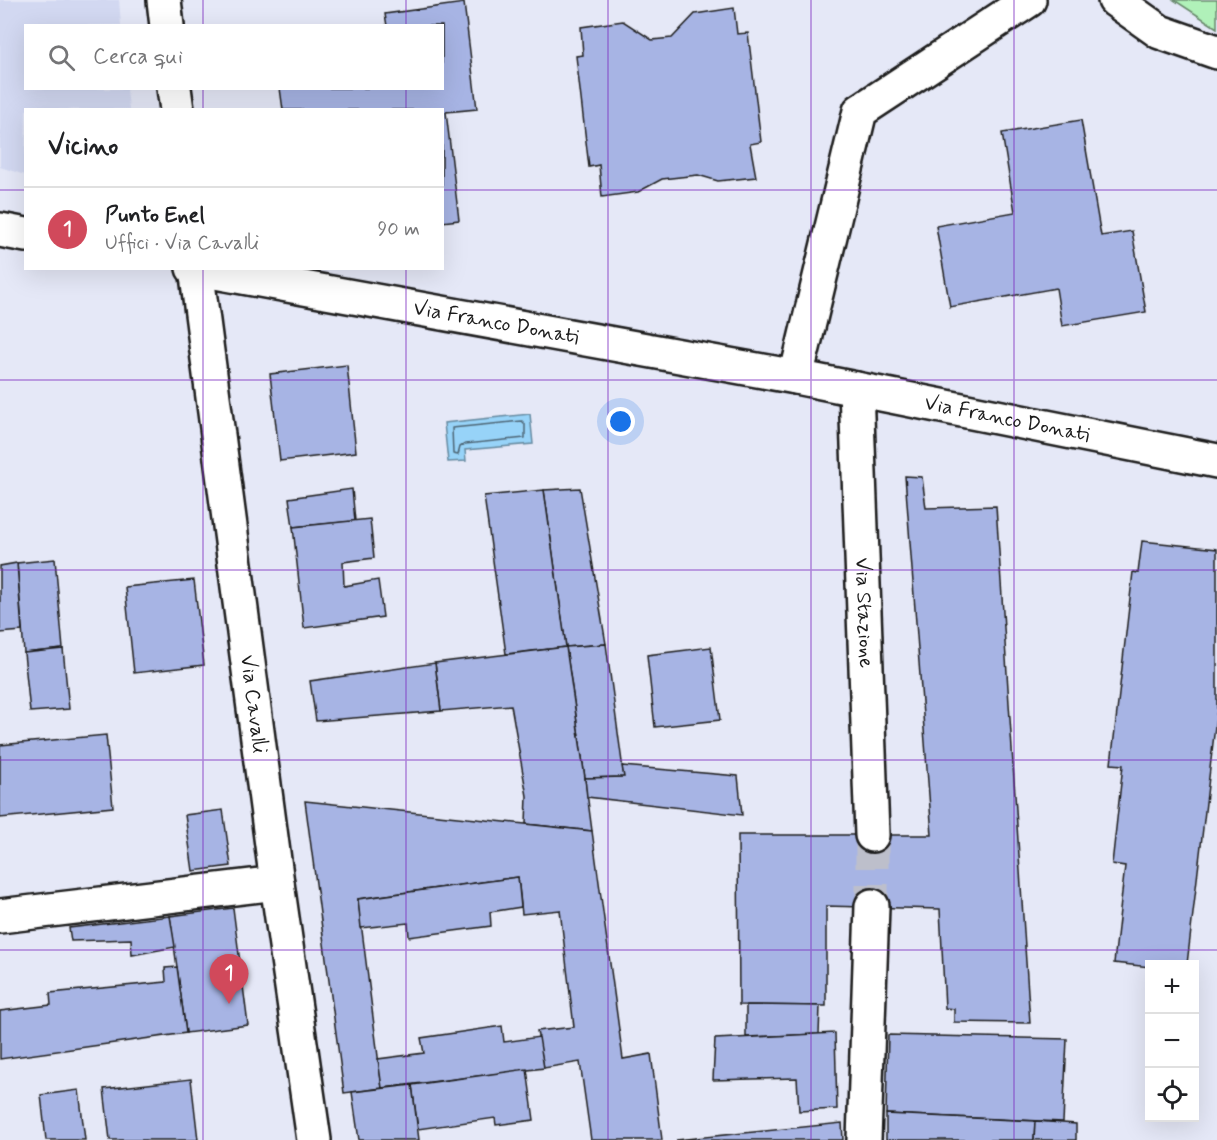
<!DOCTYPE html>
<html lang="it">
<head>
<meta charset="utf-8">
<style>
	:root { --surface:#fff; --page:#f2f2f2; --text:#202124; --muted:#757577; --line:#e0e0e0; --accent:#d1495b }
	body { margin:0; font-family:Mynerve,sans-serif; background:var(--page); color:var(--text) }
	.controls { position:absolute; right:18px; bottom:18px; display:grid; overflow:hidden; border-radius:0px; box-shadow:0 6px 24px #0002 }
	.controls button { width:54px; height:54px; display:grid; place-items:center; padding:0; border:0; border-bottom:2px solid var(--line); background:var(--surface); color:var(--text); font:30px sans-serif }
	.you { position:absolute; left:621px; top:422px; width:21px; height:21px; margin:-15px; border:4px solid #fff; border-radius:50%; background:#1a73e8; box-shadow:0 0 0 9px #1a73e833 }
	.badge { display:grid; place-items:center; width:39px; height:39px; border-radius:50%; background:var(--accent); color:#fff; font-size:20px; font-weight:700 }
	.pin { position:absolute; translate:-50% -50px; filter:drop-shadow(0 2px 3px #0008) }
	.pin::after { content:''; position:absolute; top:32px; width:21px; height:18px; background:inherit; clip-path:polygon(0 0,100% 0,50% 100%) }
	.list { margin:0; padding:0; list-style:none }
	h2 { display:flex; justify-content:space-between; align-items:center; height:78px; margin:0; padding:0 24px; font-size:26px }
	h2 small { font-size:20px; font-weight:400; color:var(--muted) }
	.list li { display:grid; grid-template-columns:39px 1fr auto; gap:18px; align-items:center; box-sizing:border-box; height:84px; padding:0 24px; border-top:2px solid var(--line) }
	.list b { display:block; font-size:22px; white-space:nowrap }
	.list p { margin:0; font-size:20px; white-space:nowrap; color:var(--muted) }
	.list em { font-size:20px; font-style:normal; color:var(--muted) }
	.icon { flex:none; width:33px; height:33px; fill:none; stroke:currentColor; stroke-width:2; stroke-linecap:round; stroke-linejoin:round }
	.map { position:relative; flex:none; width:1217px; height:1140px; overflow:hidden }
	.search { position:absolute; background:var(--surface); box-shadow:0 6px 24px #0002; left:24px; top:24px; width:420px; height:66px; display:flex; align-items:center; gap:15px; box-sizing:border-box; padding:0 21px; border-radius:0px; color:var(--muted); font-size:22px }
	.panel { position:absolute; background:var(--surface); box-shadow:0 6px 24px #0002; left:24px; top:108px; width:420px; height:162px; border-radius:0px }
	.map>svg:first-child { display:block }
	.built { fill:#d2d8f1 }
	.green { fill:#b0f1b9; stroke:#66866a; stroke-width:1.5 }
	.water { fill:#97d3f8; stroke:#668aa0; stroke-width:1.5 }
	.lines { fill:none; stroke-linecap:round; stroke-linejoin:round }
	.shore { stroke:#4d6574; stroke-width:1.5 }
	.building { fill:#a7b4e4; stroke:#1c1c1c; stroke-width:1.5 }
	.street-tunnel { stroke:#bdbfcb; stroke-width:33; stroke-dasharray:33 16; stroke-linecap:butt }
	.street-casing { stroke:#1c1c1c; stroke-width:38 }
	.street { stroke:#fff; stroke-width:33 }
	.grid { fill:none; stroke:#7b2cbf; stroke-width:1.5; stroke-opacity:0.55 }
	.labels { text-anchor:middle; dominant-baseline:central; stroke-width:6; stroke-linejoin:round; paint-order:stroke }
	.street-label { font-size:21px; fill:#1c1c1c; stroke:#fff }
</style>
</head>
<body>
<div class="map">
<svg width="1217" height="1140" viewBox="0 0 1217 1140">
	<rect width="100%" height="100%" fill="#e5e8f7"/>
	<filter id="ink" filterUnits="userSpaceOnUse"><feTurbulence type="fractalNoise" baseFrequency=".0167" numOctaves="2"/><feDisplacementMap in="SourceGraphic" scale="12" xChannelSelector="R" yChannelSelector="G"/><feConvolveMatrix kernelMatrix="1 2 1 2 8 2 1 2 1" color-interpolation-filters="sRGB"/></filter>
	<g filter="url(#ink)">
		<polygon class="built" points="0,0 119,0 121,25 26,26 26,88 127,89 129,109 26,110 25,175 0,167"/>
		<polygon class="green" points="1174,0 1217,0 1217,28"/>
		<polygon class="water" points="530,414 533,444 465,450 466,461 448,462 444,423"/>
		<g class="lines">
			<polygon class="shore" points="522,421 525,424 525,438 465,444 460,447 458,455 453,454 452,428"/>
		</g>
		<g class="building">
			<polygon points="464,3 477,109 446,112 459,220 442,222 442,110 283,110 280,88 442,88 442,26 387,26 385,14"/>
			<polygon points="734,8 737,34 748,33 761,142 750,144 756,177 718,181 698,175 662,179 638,192 602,197 599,165 589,167 576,56 583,55 581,27 623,21 652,40 672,38 695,14"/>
			<polygon points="1081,120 1101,236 1132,231 1146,312 1062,326 1056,288 950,307 936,226 1015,212 1002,133"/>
			<polygon points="347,365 356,452 280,461 270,374"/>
			<polygon points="905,476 922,477 926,508 996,506 1030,1023 954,1022 954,1009 945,1008 940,909 826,906 826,1006 739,1005 738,835 932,835"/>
			<polygon points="580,488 606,644 566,647 544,490"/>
			<polygon points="352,489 355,521 293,527 289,498"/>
			<polygon points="544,490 566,647 506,654 484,496"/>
			<polygon points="370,519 374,558 343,562 344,586 378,580 383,617 304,628 293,527"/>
			<polygon points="1142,541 1217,549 1217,709 1187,964 1150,964 1150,967 1114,963 1125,866 1112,864 1123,765 1111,764 1133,572 1138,573"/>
			<polygon points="55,559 63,649 24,653 17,563"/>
			<polygon points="17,563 22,631 0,633 0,566"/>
			<polygon points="194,580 204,665 134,673 125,587"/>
			<polygon points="606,644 624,777 585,778 566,647"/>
			<polygon points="566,647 585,778 592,831 526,824 527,796 511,705 441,711 435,663"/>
			<polygon points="711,647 720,720 655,727 647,655"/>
			<polygon points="63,649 69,709 30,712 24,653"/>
			<polygon points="435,663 441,711 316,721 310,681"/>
			<polygon points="106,735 113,807 0,818 0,745"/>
			<polygon points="622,766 738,776 742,815 587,797 585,778 624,777"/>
			<polygon points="305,801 592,831 623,1059 651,1054 662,1140 591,1140 580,1062 544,1068 537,1031 574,1027 560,910 522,914 518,877 358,899 382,1088 344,1093"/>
			<polygon points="223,810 231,866 193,871 185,815"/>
			<polygon points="518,877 521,907 490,912 491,926 409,937 408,923 361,928 358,899"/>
			<polygon points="233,908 248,1025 186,1033 170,916"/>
			<polygon points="170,916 175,947 132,955 131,939 71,941 69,928"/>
			<polygon points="177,967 186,1033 0,1059 0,1011 51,1005 50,993 166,982 165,968"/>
			<polygon points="746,1005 820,1006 819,1034 746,1037"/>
			<polygon points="502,1026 504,1042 539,1037 544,1068 382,1088 378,1059 424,1053 421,1038"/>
			<polygon points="835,1033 837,1109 799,1111 797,1078 713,1080 715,1039"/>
			<polygon points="888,1035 1067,1039 1063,1122 886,1114"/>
			<polygon points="527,1069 534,1120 496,1125 495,1118 418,1129 412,1085"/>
			<polygon points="191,1079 198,1140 110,1140 104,1089"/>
			<polygon points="412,1085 419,1140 359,1140 352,1092"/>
			<polygon points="79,1090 85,1140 46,1140 41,1095"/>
			<polygon points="886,1114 1035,1121 1034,1140 886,1140"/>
			<polygon points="1035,1121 1076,1124 1076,1140 1034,1140"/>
			<polygon points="842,1123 843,1140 676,1140"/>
		</g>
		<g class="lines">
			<polyline class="street-tunnel" points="872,835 872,906"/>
			<g class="street-casing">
				<g id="street">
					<polyline points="164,0 167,26"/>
					<polyline points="1115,0 1160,32 1217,52"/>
					<polyline points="174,88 177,110"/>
					<polyline points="0,230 26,235"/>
					<path id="s1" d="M193,268L796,377L1217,461"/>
					<path id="s2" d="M196,268L277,883L314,1140"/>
					<polyline points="796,377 860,111 1029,0"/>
					<path id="s3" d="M856,389L872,835"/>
					<polyline points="0,916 277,883"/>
					<polyline points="864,1140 872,906"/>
				</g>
			</g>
			<use href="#street" class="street"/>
		</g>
	</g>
	<path class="grid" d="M203,0V26M406,0V26M608,0V1140M811,0V1140M1014,0V1140M203,88V110M406,88V110M0,190H26M442,190H1217M203,268V1140M406,268V1140M0,380H1217M0,570H1217M0,760H1217M0,950H1217"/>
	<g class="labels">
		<g class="street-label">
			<text stroke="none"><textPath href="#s1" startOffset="308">Via Franco Donati</textPath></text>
			<text stroke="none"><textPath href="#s1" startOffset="828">Via Franco Donati</textPath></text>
			<text stroke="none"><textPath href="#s3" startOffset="224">Via Stazione</textPath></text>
			<text stroke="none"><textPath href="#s2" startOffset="440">Via Cavalli</textPath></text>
		</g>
	</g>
</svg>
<div class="controls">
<button>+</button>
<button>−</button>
<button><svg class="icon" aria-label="locate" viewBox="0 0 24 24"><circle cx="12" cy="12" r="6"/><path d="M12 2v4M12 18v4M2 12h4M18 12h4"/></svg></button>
</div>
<div class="you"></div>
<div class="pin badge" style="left:229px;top:1004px">1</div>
<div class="search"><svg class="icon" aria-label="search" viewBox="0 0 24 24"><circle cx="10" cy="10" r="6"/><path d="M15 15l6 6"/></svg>Cerca qui</div>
<section class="panel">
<h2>Vicino<small></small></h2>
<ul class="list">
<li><span class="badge">1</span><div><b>Punto Enel</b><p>Uffici · Via Cavalli</p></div><em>90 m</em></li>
</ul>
</section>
</div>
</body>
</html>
